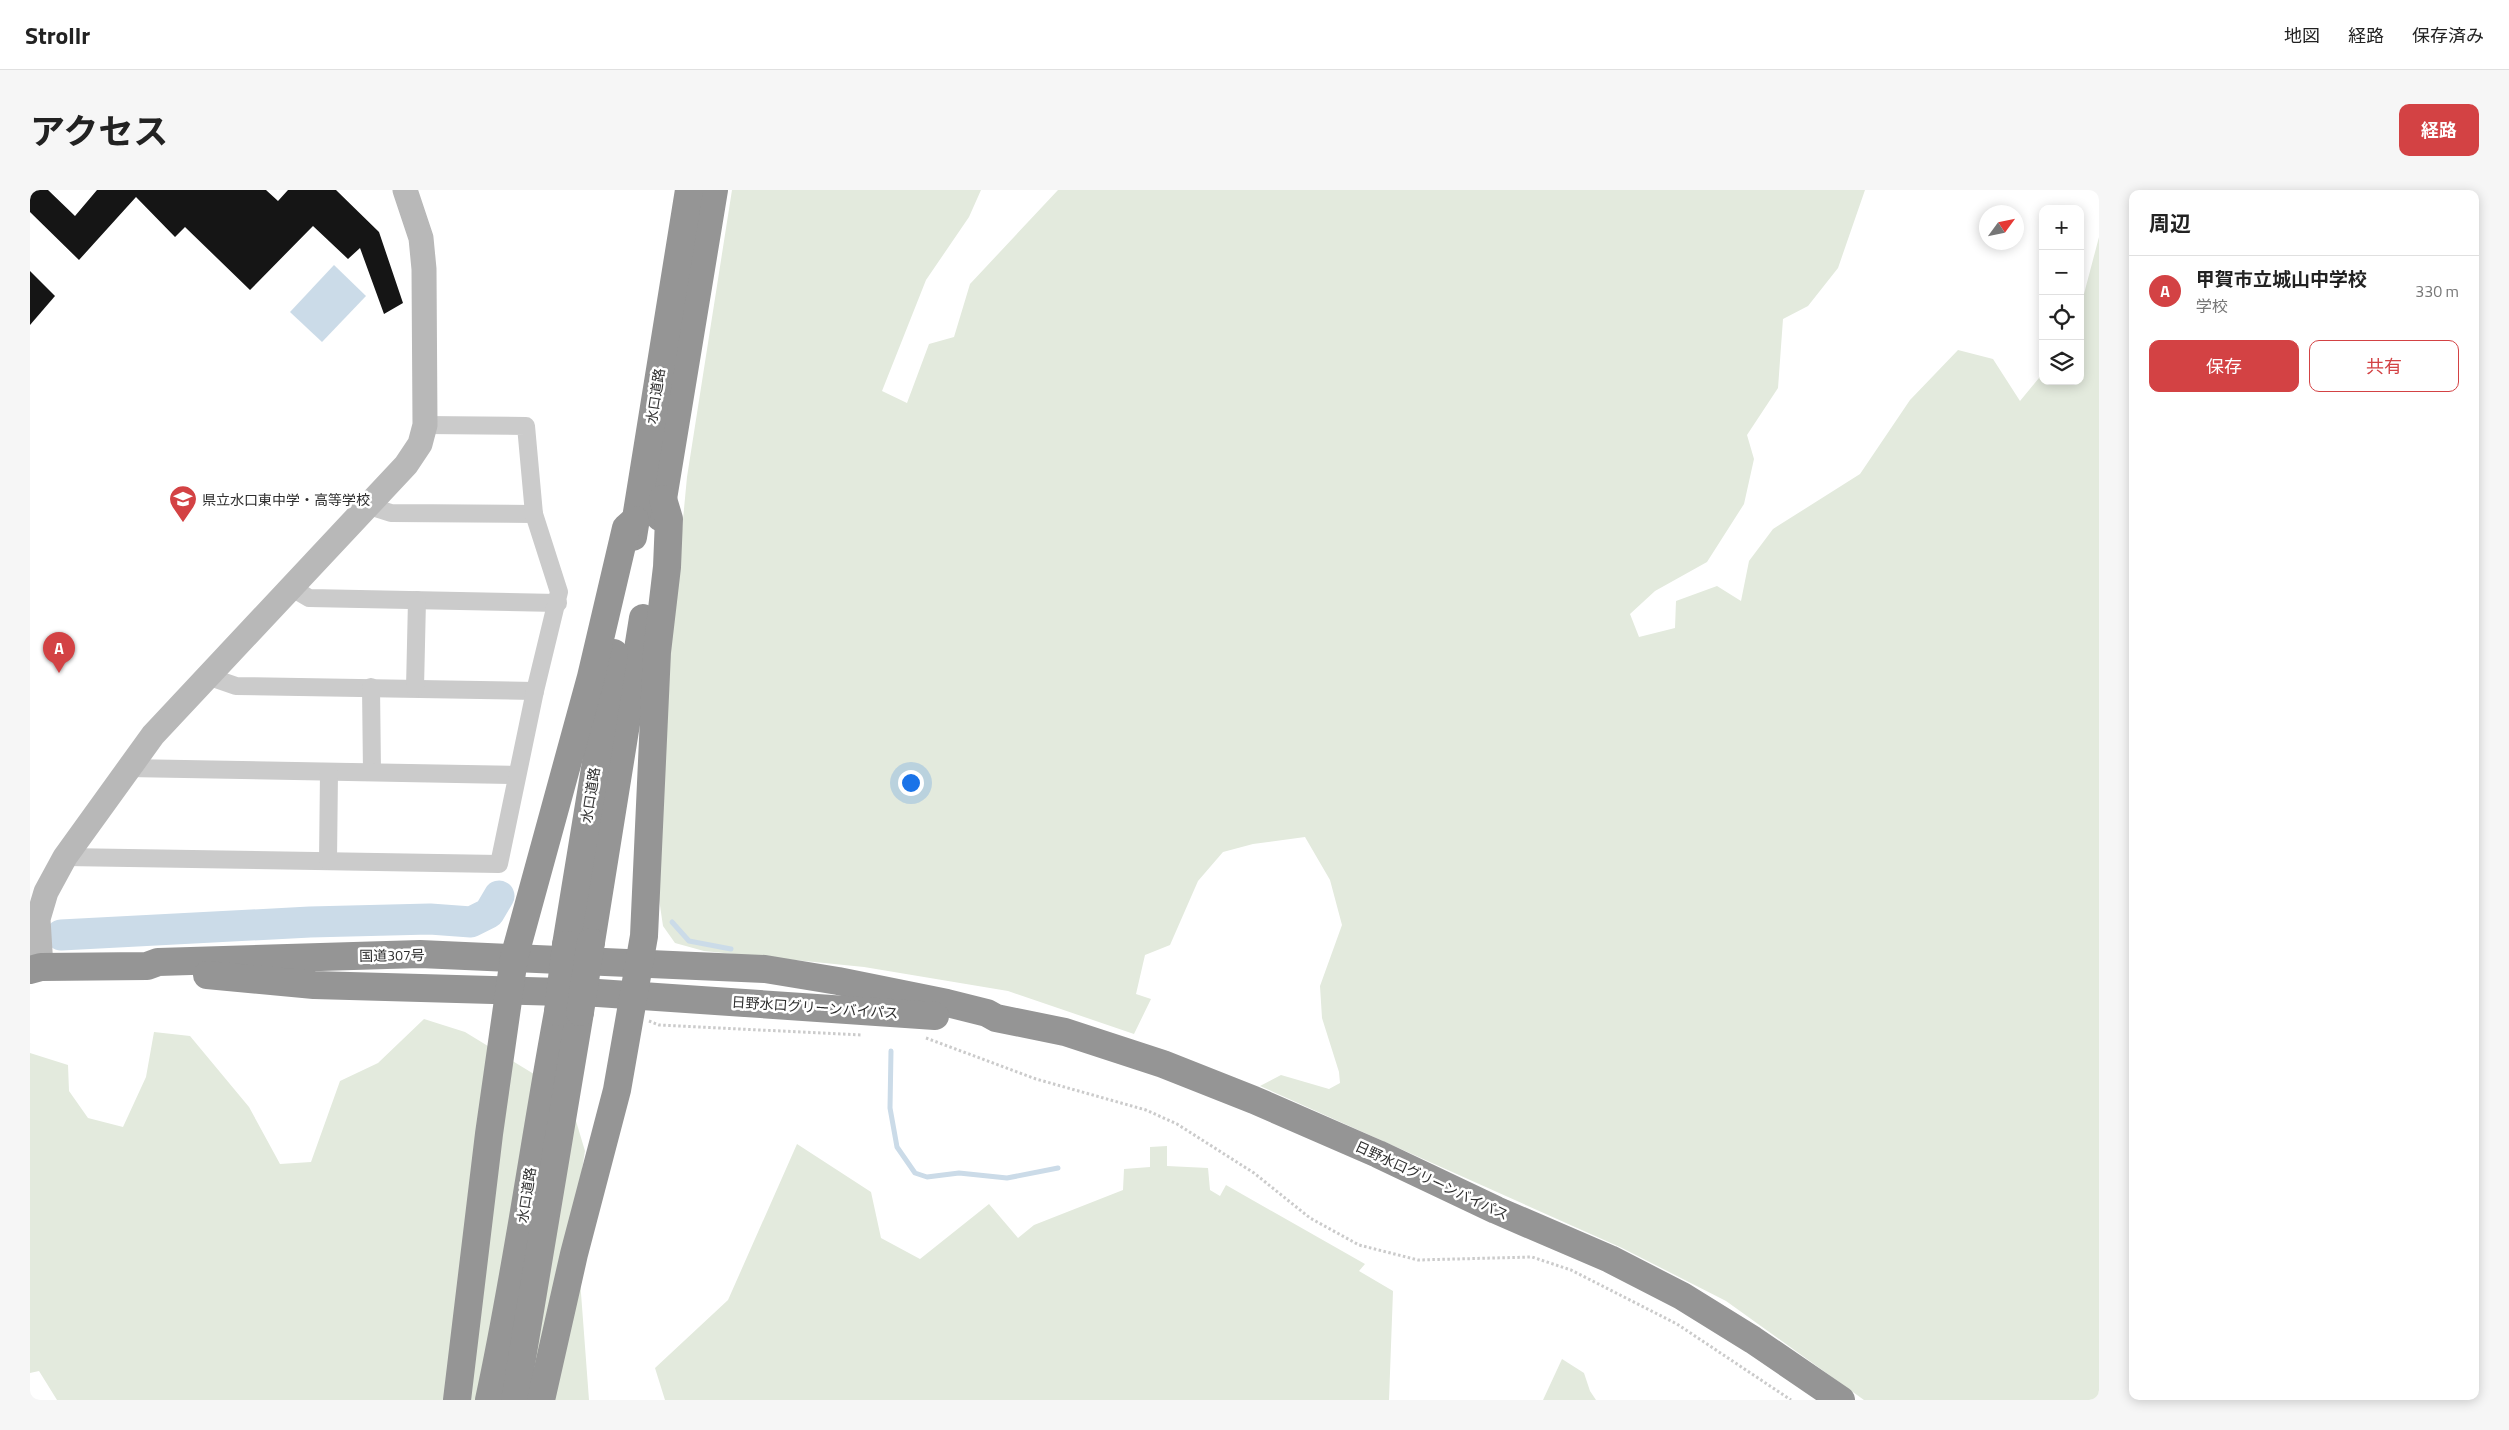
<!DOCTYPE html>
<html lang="ja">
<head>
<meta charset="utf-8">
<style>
	:root { --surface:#fff; --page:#f6f6f6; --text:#222; --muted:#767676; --line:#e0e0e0; --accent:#d34244 }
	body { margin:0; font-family:"Titillium Web","Noto Sans JP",sans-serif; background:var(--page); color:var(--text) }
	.controls { position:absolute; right:15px; top:15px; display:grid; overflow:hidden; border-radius:10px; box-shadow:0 2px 12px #0003 }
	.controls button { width:45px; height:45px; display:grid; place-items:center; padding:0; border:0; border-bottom:1px solid var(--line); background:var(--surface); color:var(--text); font:25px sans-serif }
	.compass { position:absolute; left:1949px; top:15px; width:45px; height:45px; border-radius:50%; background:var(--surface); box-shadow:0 2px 12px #0003; rotate:57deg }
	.you { position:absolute; left:880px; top:592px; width:18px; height:18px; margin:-12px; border:4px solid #fff; border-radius:50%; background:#1a73e8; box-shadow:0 0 0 8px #1a73e833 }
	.badge { display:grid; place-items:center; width:32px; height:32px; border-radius:50%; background:var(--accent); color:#fff; font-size:16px; font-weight:700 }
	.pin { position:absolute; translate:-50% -41px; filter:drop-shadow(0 1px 2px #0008) }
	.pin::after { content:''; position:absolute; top:26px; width:18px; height:15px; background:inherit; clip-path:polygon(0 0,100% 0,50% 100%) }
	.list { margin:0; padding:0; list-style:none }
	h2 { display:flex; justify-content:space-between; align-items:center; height:65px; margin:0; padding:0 20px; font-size:21px }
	h2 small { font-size:16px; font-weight:400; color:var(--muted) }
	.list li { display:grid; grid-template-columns:32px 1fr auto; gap:15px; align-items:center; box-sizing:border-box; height:70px; padding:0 20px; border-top:1px solid var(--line) }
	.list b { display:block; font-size:19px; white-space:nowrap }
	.list p { margin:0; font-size:16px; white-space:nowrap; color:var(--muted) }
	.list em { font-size:16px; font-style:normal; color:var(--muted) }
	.actions { display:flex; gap:10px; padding:15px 20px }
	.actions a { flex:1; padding:11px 0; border:1px solid var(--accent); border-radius:10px; text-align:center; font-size:18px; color:var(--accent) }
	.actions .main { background:var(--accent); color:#fff }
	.icon { flex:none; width:28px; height:28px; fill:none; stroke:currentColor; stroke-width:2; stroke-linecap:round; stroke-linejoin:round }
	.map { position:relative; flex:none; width:2069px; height:1210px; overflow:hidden; border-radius:10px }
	header { display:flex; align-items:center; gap:30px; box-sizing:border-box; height:70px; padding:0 25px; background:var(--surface); border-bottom:1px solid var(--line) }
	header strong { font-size:24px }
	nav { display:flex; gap:28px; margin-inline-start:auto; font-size:18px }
	.intro { display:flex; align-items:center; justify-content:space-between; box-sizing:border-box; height:120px; padding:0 30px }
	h1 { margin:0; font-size:35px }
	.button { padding:12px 22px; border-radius:10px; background:var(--accent); color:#fff; font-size:18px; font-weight:700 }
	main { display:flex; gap:30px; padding:0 30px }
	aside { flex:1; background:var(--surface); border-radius:10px; box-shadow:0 2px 12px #0003 }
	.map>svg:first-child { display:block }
	.green { fill:#e3eadd }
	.water { fill:#cbdbe8 }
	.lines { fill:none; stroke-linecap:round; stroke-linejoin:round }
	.stream { stroke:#cbdbe8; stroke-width:5 }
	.river { stroke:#cbdbe8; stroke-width:31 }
	.building { fill:#151515 }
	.path { stroke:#cbcbcb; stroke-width:3; stroke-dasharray:2.5 2.5; stroke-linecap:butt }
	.street { stroke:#cbcbcb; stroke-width:18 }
	.secondary { stroke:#b8b8b8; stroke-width:25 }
	.highway { stroke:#959595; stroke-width:28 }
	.highway-bridge { stroke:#959595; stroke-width:28 }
	.labels { text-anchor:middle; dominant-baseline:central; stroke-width:5; stroke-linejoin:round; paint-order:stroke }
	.street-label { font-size:14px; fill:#2e2e2e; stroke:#fff }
	.poi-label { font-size:14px; fill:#2e2e2e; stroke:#fff; text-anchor:start }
</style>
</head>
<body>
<header>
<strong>Strollr</strong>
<nav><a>地図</a><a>経路</a><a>保存済み</a></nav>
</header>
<div class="intro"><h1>アクセス</h1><a class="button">経路</a></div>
<main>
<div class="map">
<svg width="2069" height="1210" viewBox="0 0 2069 1210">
	<rect width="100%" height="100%" fill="#fff"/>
	<g class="green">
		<polygon points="702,0 951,0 939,27 896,90 852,201 877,213 899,154 924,147 940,94 1028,0 1835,0 1808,78 1778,116 1753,129 1748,198 1717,245 1724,269 1714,314 1677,372 1625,401 1600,424 1609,447 1645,438 1646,411 1687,396 1711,411 1719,371 1743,339 1830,284 1880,210 1928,160 1963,169 1990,211 2013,183 2013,191 2050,191 2050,119 2069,47 2069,1210 1834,1210 1696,1111 1592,1058 1230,896 1251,885 1299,899 1310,893 1309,882 1292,828 1290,796 1312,735 1300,690 1275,647 1223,654 1193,662 1168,691 1140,755 1115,765 1106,804 1121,809 1104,844 978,801 834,777 674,761 645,753 633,736 628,702 635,520 657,287"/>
		<polygon points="394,829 435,842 517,892 540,911 555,961 545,1023 559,1210 27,1210 9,1181 0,1183 0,863 38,875 39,901 58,928 93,937 116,887 124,842 160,846 219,917 250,974 281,972 310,891 348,873"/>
		<polygon points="767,954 841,1002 851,1048 890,1069 959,1014 988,1048 1004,1035 1093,1000 1094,979 1120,977 1120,957 1137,956 1137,976 1178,978 1180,1000 1190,1006 1196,995 1335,1074 1329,1081 1363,1101 1359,1210 635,1210 625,1178 698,1110"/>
		<polygon points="1532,1169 1554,1183 1560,1201 1566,1210 1513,1210"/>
	</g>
	<polygon class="water" points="304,75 336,106 292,152 260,122"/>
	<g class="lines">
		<g class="stream">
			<polyline points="642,732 659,751 701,759"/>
			<polyline points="861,861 860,918 867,957 885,983 897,987 929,983 977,988 1028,978"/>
		</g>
		<polyline class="river" points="31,745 280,732 400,729 441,732 459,723 469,706"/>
	</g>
	<g class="building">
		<polygon points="0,0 18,0 45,26 67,0 236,0 248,11 258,0 306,0 349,42 373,113 354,124 330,58 318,69 283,36 220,100 155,37 145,47 106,7 49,70 0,22"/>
		<polygon points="0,81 25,106 0,135"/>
	</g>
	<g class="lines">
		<g class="path">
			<polyline points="619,831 629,835 832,845"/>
			<polyline points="896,848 1006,889 1116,920 1147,934 1224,983 1280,1028 1329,1055 1388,1070 1502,1067 1541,1080 1647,1134 1761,1210"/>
		</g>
		<g class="street">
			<polyline points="339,316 361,323 504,324"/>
			<polyline points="262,398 279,408 528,413"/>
			<polyline points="180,487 206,496 505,501"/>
			<polyline points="341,497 342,582"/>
			<polyline points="385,498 387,410"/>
			<polyline points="97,578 487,585"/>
			<polyline points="35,667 469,674 505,501 529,402 504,324 496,236 395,235"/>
			<polyline points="298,671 299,582"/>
		</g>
		<polyline class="secondary" points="11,777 8,729 16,702 35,667 123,545 376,275 390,254 395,235 394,79 391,48 375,0"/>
		<g class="highway">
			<polyline points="630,327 684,0"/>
			<polyline points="603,347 659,0"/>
			<polyline points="561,752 613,428"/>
			<polyline points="536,755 584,463"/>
			<polyline points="0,780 11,777 117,776 128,772 390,764 735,779 808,791 917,813 957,823 966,828 1035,842 1133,874 1224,910 1348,964 1466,1020 1580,1069 1652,1106 1723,1150 1811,1210"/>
			<polyline points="177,785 284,795 568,803 905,826"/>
			<polyline points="427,1210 459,944 484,768 561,487 596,338 605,330"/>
			<path d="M459,1210C487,1081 504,951 528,822"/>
			<polyline points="485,1210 550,822"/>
			<polyline points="511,1210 544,1064 587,900 614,746 627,462 637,377 639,329 633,309"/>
		</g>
		<g class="highway-bridge">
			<polyline points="528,822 536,755"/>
			<polyline points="550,822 561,752"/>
		</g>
	</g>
	<defs>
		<g id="school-pin" transform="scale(1.4375)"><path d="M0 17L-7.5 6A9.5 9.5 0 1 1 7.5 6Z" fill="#d34244" stroke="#fff"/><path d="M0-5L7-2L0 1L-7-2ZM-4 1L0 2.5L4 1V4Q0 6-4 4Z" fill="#fff"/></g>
	</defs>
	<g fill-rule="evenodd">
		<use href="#school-pin" x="153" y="309"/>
	</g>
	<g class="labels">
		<g class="street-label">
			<text transform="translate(625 206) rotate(-81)">水口道路</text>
			<text transform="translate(560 605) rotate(-81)">水口道路</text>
			<text transform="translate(362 765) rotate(-1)">国道307号</text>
			<text transform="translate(785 817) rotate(4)">日野水口グリーンバイパス</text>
			<text transform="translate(1402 990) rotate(25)">日野水口グリーンバイパス</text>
			<text transform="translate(496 1005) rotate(-81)">水口道路</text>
		</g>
		<g class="poi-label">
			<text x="172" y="309">県立水口東中学・高等学校</text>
		</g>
	</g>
</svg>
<div class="controls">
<button>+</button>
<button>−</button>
<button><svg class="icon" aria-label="locate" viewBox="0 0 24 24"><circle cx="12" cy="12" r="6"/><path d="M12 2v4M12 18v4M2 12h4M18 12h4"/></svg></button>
<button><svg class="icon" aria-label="layers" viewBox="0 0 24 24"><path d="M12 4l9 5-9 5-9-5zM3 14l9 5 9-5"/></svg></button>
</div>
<svg class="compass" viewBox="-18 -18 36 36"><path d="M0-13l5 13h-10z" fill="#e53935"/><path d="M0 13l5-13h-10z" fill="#767676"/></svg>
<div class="you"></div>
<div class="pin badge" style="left:29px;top:483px">A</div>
</div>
<aside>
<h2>周辺<small></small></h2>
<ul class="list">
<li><span class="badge">A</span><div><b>甲賀市立城山中学校</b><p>学校</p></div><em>330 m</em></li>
</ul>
<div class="actions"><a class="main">保存</a><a>共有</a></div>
</aside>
</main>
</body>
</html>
